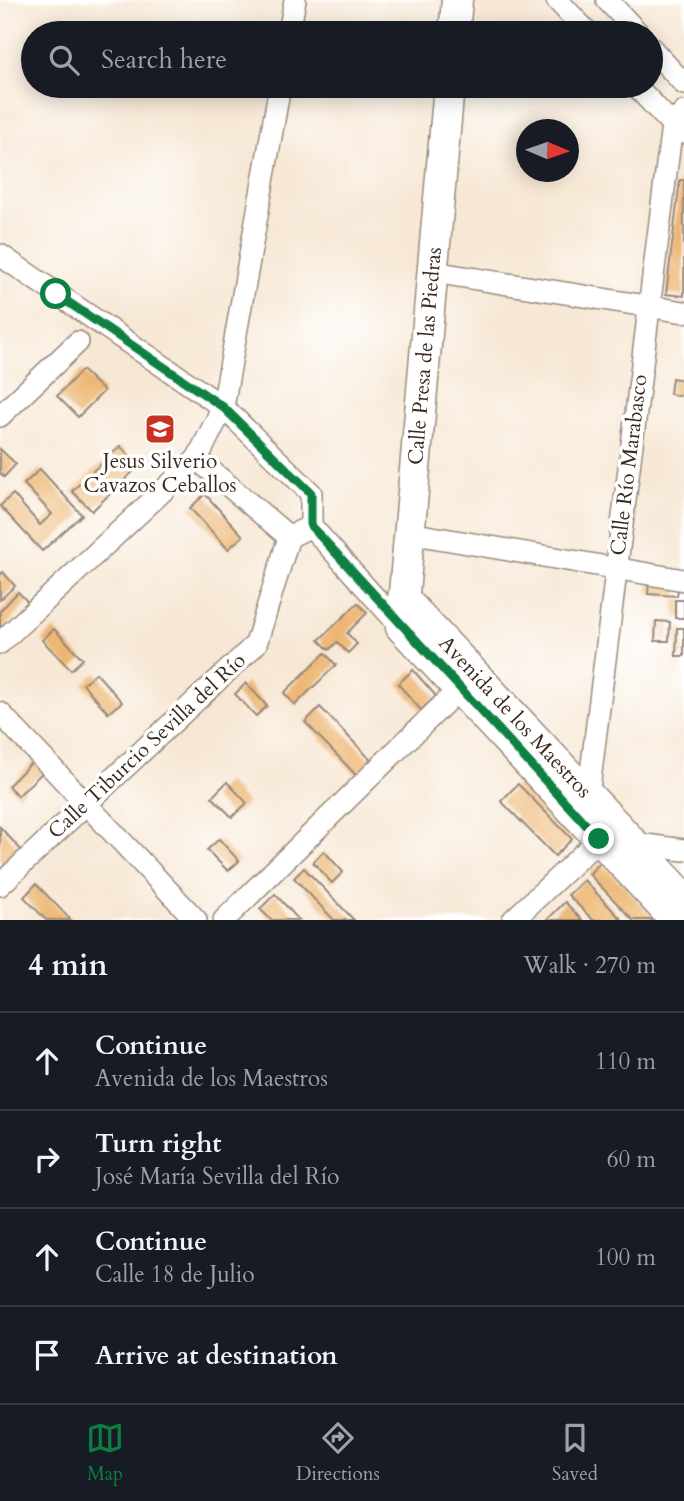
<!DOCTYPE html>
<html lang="en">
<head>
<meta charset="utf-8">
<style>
	:root { --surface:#171b24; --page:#242831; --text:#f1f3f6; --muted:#9ea1a6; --line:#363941; --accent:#0b8043 }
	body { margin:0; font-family:Cardo,serif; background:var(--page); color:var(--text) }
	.compass { position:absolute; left:516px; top:119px; width:63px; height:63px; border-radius:50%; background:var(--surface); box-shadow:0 4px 18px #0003; rotate:92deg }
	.stop { position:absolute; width:21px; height:21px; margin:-16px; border:5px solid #0b8043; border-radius:50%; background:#fff }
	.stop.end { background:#0b8043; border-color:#fff; box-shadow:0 2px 7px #0008 }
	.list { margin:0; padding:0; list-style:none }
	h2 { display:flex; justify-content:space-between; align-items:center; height:91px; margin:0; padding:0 28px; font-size:30px }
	h2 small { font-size:23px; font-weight:400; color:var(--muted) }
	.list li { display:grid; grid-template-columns:46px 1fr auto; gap:21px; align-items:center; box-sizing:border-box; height:98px; padding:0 28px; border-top:2px solid var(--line) }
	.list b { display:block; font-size:26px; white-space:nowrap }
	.list p { margin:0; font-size:23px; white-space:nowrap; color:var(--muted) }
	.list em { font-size:23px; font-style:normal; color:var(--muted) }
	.icon { flex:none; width:38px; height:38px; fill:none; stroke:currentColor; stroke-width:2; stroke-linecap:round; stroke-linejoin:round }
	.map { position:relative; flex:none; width:684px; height:920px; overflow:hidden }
	.search { position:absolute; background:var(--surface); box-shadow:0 4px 18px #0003; left:21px; right:21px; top:21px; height:77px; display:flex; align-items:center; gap:18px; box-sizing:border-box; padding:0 24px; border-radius:38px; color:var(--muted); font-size:26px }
	.sheet { height:483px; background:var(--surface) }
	nav { display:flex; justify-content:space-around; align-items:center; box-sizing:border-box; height:98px; border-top:2px solid var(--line); background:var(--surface); font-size:19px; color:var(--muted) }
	nav a { display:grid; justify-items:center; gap:4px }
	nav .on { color:var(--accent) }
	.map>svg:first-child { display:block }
	.building { fill:#edb773 }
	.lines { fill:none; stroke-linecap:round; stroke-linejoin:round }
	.street-casing { stroke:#99897a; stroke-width:24 }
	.secondary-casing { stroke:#99897a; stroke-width:33 }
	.street { stroke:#fff; stroke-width:21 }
	.secondary { stroke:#fff; stroke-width:30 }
	.route { stroke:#0b8043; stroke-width:9 }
	.labels { text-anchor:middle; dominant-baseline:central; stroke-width:7; stroke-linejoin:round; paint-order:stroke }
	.street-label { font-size:21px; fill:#3b2a1e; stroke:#fff }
	.poi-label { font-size:21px; fill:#3b2a1e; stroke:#fff }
</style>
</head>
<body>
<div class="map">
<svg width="684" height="920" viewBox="0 0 684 920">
	<rect width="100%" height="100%" fill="#fff"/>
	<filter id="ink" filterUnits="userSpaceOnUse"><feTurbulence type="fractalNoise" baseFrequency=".0143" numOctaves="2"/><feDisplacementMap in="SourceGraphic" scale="14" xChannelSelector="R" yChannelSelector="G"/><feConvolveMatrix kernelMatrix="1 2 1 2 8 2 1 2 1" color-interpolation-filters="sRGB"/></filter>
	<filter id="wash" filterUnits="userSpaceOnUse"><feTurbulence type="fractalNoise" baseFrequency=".00686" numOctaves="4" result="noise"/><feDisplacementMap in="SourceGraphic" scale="28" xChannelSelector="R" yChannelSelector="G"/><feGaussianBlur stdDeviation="1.57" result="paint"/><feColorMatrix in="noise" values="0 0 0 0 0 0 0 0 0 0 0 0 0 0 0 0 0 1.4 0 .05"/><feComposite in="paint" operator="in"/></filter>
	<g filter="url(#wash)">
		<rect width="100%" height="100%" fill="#f7e8d5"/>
		<g id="blocks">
			<g class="building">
				<polygon points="680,180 684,180 684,296 666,294"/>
				<polygon points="82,370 104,391 78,417 57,396"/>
				<polygon points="672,378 684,380 684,396 670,394"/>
				<polygon points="120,446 139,466 92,511 72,491"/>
				<polygon points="0,449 16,464 4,477 0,473"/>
				<polygon points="40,469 82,515 42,551 0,506 13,494 40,525 52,514 24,484"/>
				<polygon points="205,494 243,536 228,549 190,508"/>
				<polygon points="3,572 15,586 0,600 0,575"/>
				<polygon points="649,581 679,583 677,596 648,594"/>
				<polygon points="18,592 28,602 0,632 0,611"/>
				<rect x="675" y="600" width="9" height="18"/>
				<polygon points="358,603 367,613 347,633 357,644 348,653 337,642 329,650 319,640"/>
				<polygon points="656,621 670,622 669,641 655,641"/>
				<polygon points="677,628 684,628 684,656 676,656"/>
				<polygon points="54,629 83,659 71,670 42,640"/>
				<polygon points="325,653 336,665 295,705 284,693"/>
				<polygon points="413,670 436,696 421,710 398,684"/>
				<polygon points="96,673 122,702 108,713 83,684"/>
				<polygon points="246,683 267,706 256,716 235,694"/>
				<polygon points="320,707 371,760 356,775 305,722"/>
				<polygon points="37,757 47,768 18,796 8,786"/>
				<polygon points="227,782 247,803 232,817 212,797"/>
				<polygon points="518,784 572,839 555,856 501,801"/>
				<polygon points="0,827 21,850 0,871"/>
				<polygon points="219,839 239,861 228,871 207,850"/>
				<polygon points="324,851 343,872 332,883 313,862"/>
				<polygon points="601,862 656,920 633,920 589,874"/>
				<polygon points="304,868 354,920 334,920 294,878"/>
				<polygon points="584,880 622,920 593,920 568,895"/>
				<polygon points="36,884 71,920 46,920 24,897"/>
				<polygon points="275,894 299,920 271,920 260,909"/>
				<polygon points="565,902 582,920 547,920"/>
			</g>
		</g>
	</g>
	<g filter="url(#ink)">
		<use href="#blocks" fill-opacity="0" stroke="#99897a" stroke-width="2"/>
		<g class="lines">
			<g class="street-casing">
				<g id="street">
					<polyline points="557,0 588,33"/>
					<polyline points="607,0 638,33"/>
					<polyline points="289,33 295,0"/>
					<polyline points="651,48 684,84"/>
					<polyline points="636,86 680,133"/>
					<polyline points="0,255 223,407 311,493 311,526"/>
					<polyline points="433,272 684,312"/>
					<polyline points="0,416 78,342"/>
					<polyline points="197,459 289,537"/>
					<polyline points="311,526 401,627"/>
					<polyline points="409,533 684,580"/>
					<polyline points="0,643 197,459 223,407 280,86"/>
					<polyline points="0,713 196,920"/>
					<polyline points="587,804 672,125 684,112"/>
					<polyline points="0,885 256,644 289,537 311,526"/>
					<polyline points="224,920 459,689"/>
					<polyline points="513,920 599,839 684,850"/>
				</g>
			</g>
			<g class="secondary-casing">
				<g id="secondary">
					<polyline points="454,33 457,0"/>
					<polyline points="449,86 401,627 675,920"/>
					<polyline points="403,598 684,897"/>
				</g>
			</g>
			<use href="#street" class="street"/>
			<use href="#secondary" class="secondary"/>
		</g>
	</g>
	<g class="lines" filter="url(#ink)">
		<polyline class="route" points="56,294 223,407 311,493 311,526 599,839"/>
	</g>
	<defs>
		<g id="school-square" transform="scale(1.575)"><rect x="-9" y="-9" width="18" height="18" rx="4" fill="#c8321e" stroke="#fff"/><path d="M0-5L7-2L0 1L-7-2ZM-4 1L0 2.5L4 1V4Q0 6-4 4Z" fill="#fff"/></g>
	</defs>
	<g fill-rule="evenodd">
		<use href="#school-square" x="160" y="429"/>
	</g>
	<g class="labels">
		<g class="street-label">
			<text transform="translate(425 356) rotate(-85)">Calle Presa de las Piedras</text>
			<text transform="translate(629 465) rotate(-83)">Calle Río Marabasco</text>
			<text transform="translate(515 717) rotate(47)">Avenida de los Maestros</text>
			<text transform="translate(147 746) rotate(-43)">Calle Tiburcio Sevilla del Río</text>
		</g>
		<g class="poi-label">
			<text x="160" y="461">Jesus Silverio<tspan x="160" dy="24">Cavazos Ceballos</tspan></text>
		</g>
	</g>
</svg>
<svg class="compass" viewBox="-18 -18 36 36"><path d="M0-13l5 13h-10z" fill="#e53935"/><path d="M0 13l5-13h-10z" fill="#9ea1a6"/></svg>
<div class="stop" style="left:56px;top:294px"></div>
<div class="stop end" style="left:599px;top:839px"></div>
<div class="search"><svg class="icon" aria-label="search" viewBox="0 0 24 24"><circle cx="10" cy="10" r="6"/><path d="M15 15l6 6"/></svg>Search here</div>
</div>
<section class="sheet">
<h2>4 min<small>Walk · 270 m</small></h2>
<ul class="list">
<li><svg class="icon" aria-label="ahead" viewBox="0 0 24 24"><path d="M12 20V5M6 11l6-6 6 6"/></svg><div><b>Continue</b><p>Avenida de los Maestros</p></div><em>110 m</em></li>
<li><svg class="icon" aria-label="right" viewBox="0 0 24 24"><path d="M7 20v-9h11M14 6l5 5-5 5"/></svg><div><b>Turn right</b><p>José María Sevilla del Río</p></div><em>60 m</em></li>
<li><svg class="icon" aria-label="ahead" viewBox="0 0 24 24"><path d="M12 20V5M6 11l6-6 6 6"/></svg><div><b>Continue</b><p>Calle 18 de Julio</p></div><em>100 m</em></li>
<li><svg class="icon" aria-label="arrive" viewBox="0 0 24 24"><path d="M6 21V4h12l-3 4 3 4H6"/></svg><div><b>Arrive at destination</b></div></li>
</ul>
</section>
<nav>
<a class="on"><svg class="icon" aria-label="map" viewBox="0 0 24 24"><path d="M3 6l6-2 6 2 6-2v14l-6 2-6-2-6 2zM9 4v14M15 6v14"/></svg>Map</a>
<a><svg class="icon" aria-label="directions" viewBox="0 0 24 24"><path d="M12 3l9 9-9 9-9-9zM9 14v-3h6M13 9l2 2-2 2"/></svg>Directions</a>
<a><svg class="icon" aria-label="saved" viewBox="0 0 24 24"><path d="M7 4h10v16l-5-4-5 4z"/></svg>Saved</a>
</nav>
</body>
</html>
